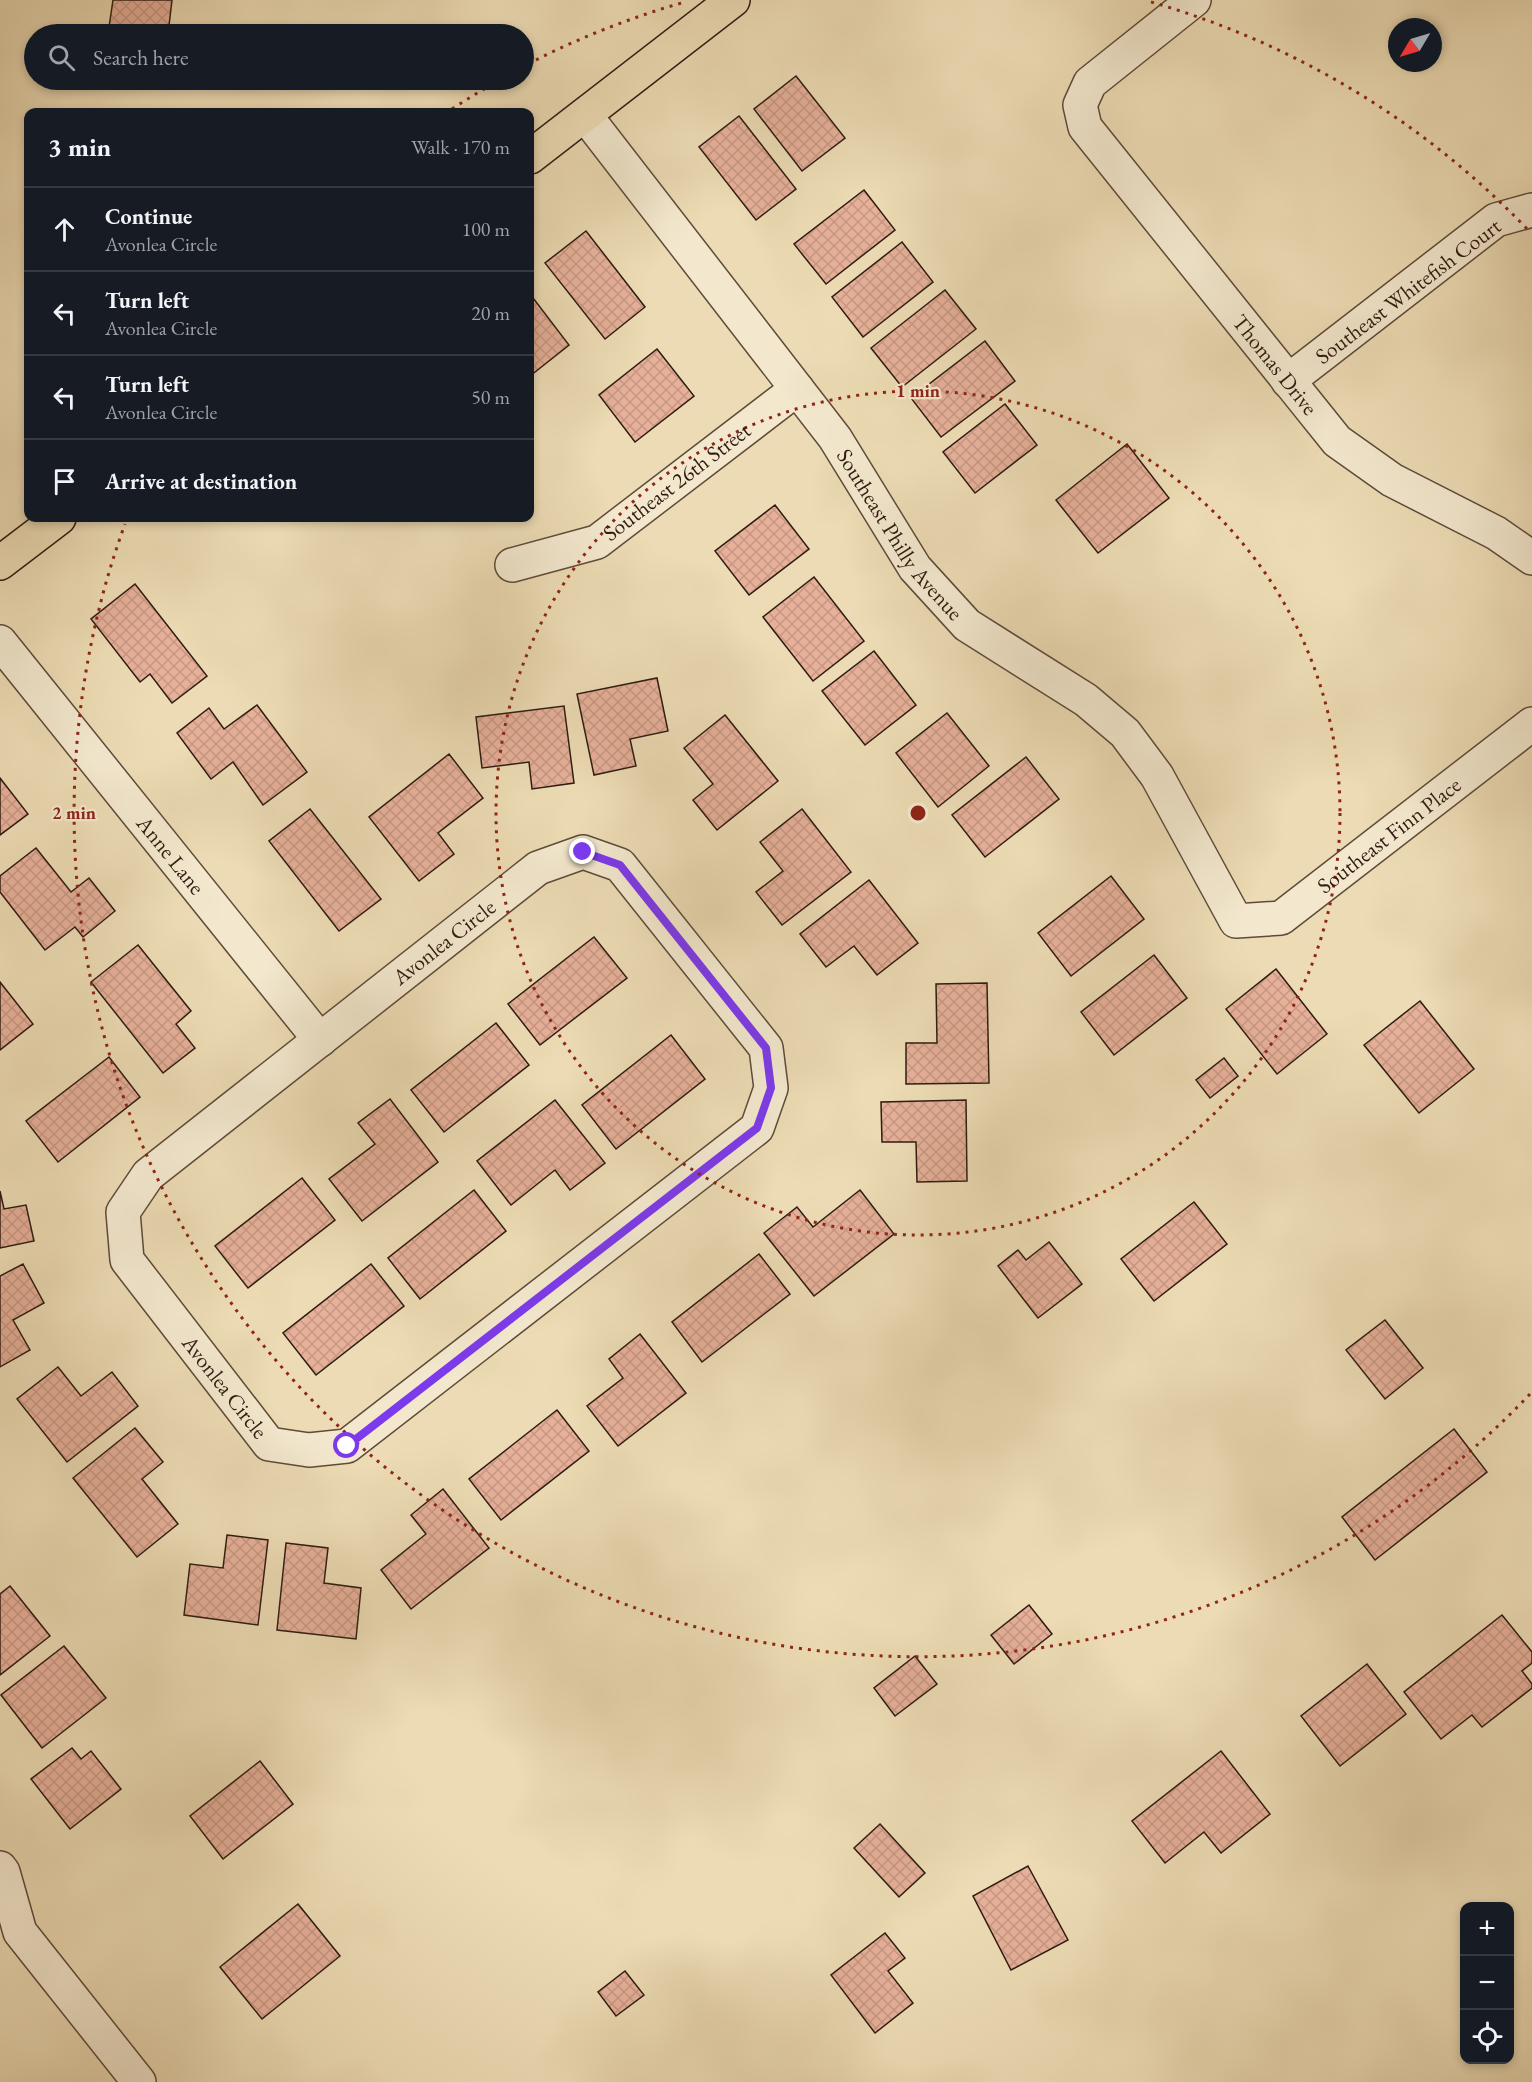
<!DOCTYPE html>
<html lang="en">
<head>
<meta charset="utf-8">
<style>
	:root { --surface:#171b24; --page:#20242c; --text:#f1f3f6; --muted:#9ea1a6; --line:#363941 }
	body { margin:0; font-family:"EB Garamond",serif; background:var(--page); color:var(--text) }
	.controls { position:absolute; right:18px; bottom:18px; display:grid; overflow:hidden; border-radius:12px; box-shadow:0 3px 9px #0003 }
	.controls button { width:54px; height:54px; display:grid; place-items:center; padding:0; border:0; border-bottom:2px solid var(--line); background:var(--surface); color:var(--text); font:30px sans-serif }
	.compass { position:absolute; left:1388px; top:18px; width:54px; height:54px; border-radius:50%; background:var(--surface); box-shadow:0 3px 9px #0003; rotate:232deg }
	.stop { position:absolute; width:18px; height:18px; margin:-14px; border:4px solid #7c3aed; border-radius:50%; background:#fff }
	.stop.end { background:#7c3aed; border-color:#fff; box-shadow:0 2px 6px #0008 }
	.list { margin:0; padding:0; list-style:none }
	h2 { display:flex; justify-content:space-between; align-items:center; height:78px; margin:0; padding:0 24px; font-size:26px }
	h2 small { font-size:20px; font-weight:400; color:var(--muted) }
	.list li { display:grid; grid-template-columns:39px 1fr auto; gap:18px; align-items:center; box-sizing:border-box; height:84px; padding:0 24px; border-top:2px solid var(--line) }
	.list b { display:block; font-size:22px; white-space:nowrap }
	.list p { margin:0; font-size:20px; white-space:nowrap; color:var(--muted) }
	.list em { font-size:20px; font-style:normal; color:var(--muted) }
	.icon { flex:none; width:33px; height:33px; fill:none; stroke:currentColor; stroke-width:2; stroke-linecap:round; stroke-linejoin:round }
	.map { position:relative; flex:none; width:1532px; height:2082px; overflow:hidden }
	.search { position:absolute; background:var(--surface); box-shadow:0 3px 9px #0003; left:24px; top:24px; width:510px; height:66px; display:flex; align-items:center; gap:15px; box-sizing:border-box; padding:0 21px; border-radius:33px; color:var(--muted); font-size:22px }
	.panel { position:absolute; background:var(--surface); box-shadow:0 3px 9px #0003; left:24px; top:108px; width:510px; height:414px; border-radius:12px }
	.map>svg:first-child { display:block }
	.building { fill:url(#building-cross-hatch); stroke:#2f1b11; stroke-width:1.5 }
	.lines { fill:none; stroke-linecap:round; stroke-linejoin:round }
	.minor-casing { stroke:#5e4b3a; stroke-width:36 }
	.major-casing { stroke:#2f1b11; stroke-width:36 }
	.minor { stroke:#f3e8ce; stroke-width:33 }
	.major { stroke:#ecdbb4; stroke-width:33 }
	.route { stroke:#7c3aed; stroke-width:8 }
	.ring { fill:none; stroke:#8f2418; stroke-width:3; stroke-dasharray:3 6 }
	.labels { text-anchor:middle; dominant-baseline:central; stroke-width:4.5; stroke-linejoin:round; paint-order:stroke }
	.street-label { font-size:22px; fill:#2f1b11; stroke:#f3e8ce }
	.centre { fill:#8f2418; stroke:#f3e8ce; stroke-width:3 }
	.ring-label { font-size:18px; text-anchor:middle; font-weight:bold; fill:#8f2418; stroke:#f3e8ce; stroke-width:4.5; stroke-linejoin:round; paint-order:stroke }
</style>
</head>
<body>
<div class="map">
<svg width="1532" height="2082" viewBox="0 0 1532 2082">
	<defs>
		<pattern id="building-cross-hatch" width="8" height="8" patternUnits="userSpaceOnUse" patternTransform="scale(1.5)"><rect width="8" height="8" fill="#e6b099"/><path d="M0 0l8 8M0 8l8-8" fill="none" stroke="#c69783"/></pattern>
	</defs>
	<rect width="100%" height="100%" fill="#ecdbb4"/>
	<filter id="stains"><feTurbulence type="fractalNoise" baseFrequency=".00333" numOctaves="4"/><feColorMatrix values="0 0 0 0 .2 0 0 0 0 .09 0 0 0 0 .02 0 0 0 .5 -.17"/></filter>
	<radialGradient id="worn" r=".72"><stop offset=".6" stop-color="#630" stop-opacity="0"/><stop offset="1" stop-color="#630" stop-opacity=".3"/></radialGradient>
	<g class="building">
		<polygon points="113,0 172,0 168,34 108,34"/>
		<polygon points="796,76 845,138 802,171 754,109"/>
		<polygon points="739,116 796,189 756,220 699,147"/>
		<polygon points="864,190 895,230 826,284 794,244"/>
		<polygon points="586,231 645,307 605,339 545,263"/>
		<polygon points="902,242 933,282 863,337 832,297"/>
		<polygon points="945,290 976,329 902,387 871,348"/>
		<polygon points="530,294 569,345 530,376"/>
		<polygon points="985,341 1015,381 941,437 911,398"/>
		<polygon points="657,349 694,396 635,442 599,395"/>
		<polygon points="1005,404 1037,445 975,493 943,452"/>
		<polygon points="1127,444 1169,498 1098,553 1056,500"/>
		<polygon points="775,505 809,549 749,595 715,551"/>
		<polygon points="814,577 864,641 813,681 763,617"/>
		<polygon points="135,584 207,676 172,703 150,674 140,682 91,619"/>
		<polygon points="874,651 916,705 865,745 822,691"/>
		<polygon points="657,678 668,731 630,739 636,766 594,775 577,694"/>
		<polygon points="257,705 307,772 263,805 233,762 211,779 177,733 209,708 224,729"/>
		<polygon points="564,706 574,783 532,789 529,762 482,768 476,717"/>
		<polygon points="947,713 989,766 938,807 896,753"/>
		<polygon points="725,715 778,781 717,830 693,800 713,784 684,748"/>
		<polygon points="449,754 483,798 438,833 454,854 419,881 369,817"/>
		<polygon points="1026,757 1059,799 985,857 952,815"/>
		<polygon points="0,778 28,814 0,835"/>
		<polygon points="310,809 381,899 339,931 269,841"/>
		<polygon points="802,809 851,872 782,925 756,892 783,871 760,842"/>
		<polygon points="36,848 71,892 89,878 115,911 83,937 75,927 45,950 0,892 0,876"/>
		<polygon points="1111,876 1144,919 1071,976 1038,933"/>
		<polygon points="869,880 918,943 877,975 854,946 826,967 800,934"/>
		<polygon points="594,937 627,978 540,1045 508,1004"/>
		<polygon points="138,945 191,1011 176,1024 195,1048 163,1073 91,982"/>
		<polygon points="1154,955 1187,998 1114,1055 1081,1012"/>
		<polygon points="1276,969 1327,1034 1277,1074 1226,1009"/>
		<polygon points="0,982 33,1024 0,1050"/>
		<polygon points="987,983 989,1083 906,1084 906,1043 937,1043 936,984"/>
		<polygon points="1420,1001 1474,1069 1419,1113 1364,1045"/>
		<polygon points="496,1023 529,1065 444,1132 411,1090"/>
		<polygon points="671,1035 705,1079 616,1149 582,1105"/>
		<polygon points="109,1057 140,1097 58,1162 26,1121"/>
		<polygon points="1224,1058 1238,1076 1210,1098 1196,1080"/>
		<polygon points="390,1099 438,1162 362,1221 329,1179 375,1144 358,1123"/>
		<polygon points="555,1100 605,1163 570,1190 555,1170 511,1205 477,1161"/>
		<polygon points="966,1100 967,1181 917,1182 916,1142 882,1142 881,1102"/>
		<polygon points="302,1178 335,1220 248,1288 215,1246"/>
		<polygon points="474,1190 506,1231 420,1299 388,1258"/>
		<polygon points="860,1190 894,1234 814,1296 764,1233 797,1207 813,1227"/>
		<polygon points="0,1191 4,1209 26,1205 34,1241 0,1248"/>
		<polygon points="1194,1202 1227,1244 1154,1301 1121,1259"/>
		<polygon points="1049,1242 1082,1284 1038,1318 998,1266 1018,1250 1026,1260"/>
		<polygon points="759,1254 790,1294 702,1362 672,1322"/>
		<polygon points="23,1264 44,1303 13,1320 30,1350 0,1367 0,1276"/>
		<polygon points="371,1264 404,1306 316,1375 283,1333"/>
		<polygon points="1385,1320 1423,1368 1385,1399 1346,1350"/>
		<polygon points="640,1334 686,1393 618,1446 587,1406 623,1378 609,1359"/>
		<polygon points="58,1367 81,1396 112,1372 138,1406 67,1462 17,1399"/>
		<polygon points="557,1410 589,1451 501,1520 469,1479"/>
		<polygon points="135,1428 163,1462 142,1479 178,1524 137,1557 73,1478"/>
		<polygon points="1454,1429 1487,1472 1375,1560 1342,1517"/>
		<polygon points="443,1489 489,1548 411,1609 381,1570 426,1534 411,1515"/>
		<polygon points="227,1535 268,1540 258,1625 184,1615 190,1564 223,1568"/>
		<polygon points="286,1543 328,1548 324,1583 361,1588 356,1639 277,1630"/>
		<polygon points="10,1586 50,1636 0,1675 0,1594"/>
		<polygon points="1029,1605 1052,1634 1014,1664 991,1635"/>
		<polygon points="1502,1615 1532,1652 1532,1663 1522,1671 1532,1684 1532,1688 1482,1727 1472,1715 1441,1739 1404,1692"/>
		<polygon points="64,1646 106,1698 42,1748 1,1695"/>
		<polygon points="915,1656 937,1684 895,1716 874,1688"/>
		<polygon points="1367,1664 1406,1714 1340,1766 1301,1716"/>
		<polygon points="72,1748 81,1759 91,1751 121,1789 70,1829 31,1779"/>
		<polygon points="1221,1751 1270,1814 1221,1853 1204,1832 1165,1863 1132,1821"/>
		<polygon points="260,1761 293,1804 223,1859 190,1816"/>
		<polygon points="880,1824 925,1873 899,1897 854,1848"/>
		<polygon points="1028,1866 1068,1940 1011,1970 973,1896"/>
		<polygon points="298,1904 340,1956 262,2019 220,1967"/>
		<polygon points="885,1933 905,1958 888,1971 913,2003 875,2033 831,1975"/>
		<polygon points="625,1971 644,1995 616,2016 598,1992"/>
	</g>
	<g class="lines">
		<g class="minor-casing">
			<g id="minor">
				<path id="s1" d="M1194,0L1090,83L1080,105L1085,127L1337,441L1392,480L1496,533L1532,558"/>
				<path id="s2" d="M585,115L835,438L915,568L967,625L1086,700L1125,733L1157,776L1236,921L1281,918L1532,724"/>
				<polyline points="1288,381 1496,220 1532,210"/>
				<path id="s3" d="M512,565L597,542L797,389"/>
				<path id="s4" d="M0,642L320,1040"/>
				<polygon points="583,852 620,865 766,1048 771,1088 757,1128 347,1446 309,1450 269,1444 127,1260 123,1212 148,1175 538,868"/>
				<polyline points="0,1868 3,1872 20,1932 139,2082"/>
			</g>
		</g>
		<g class="major-casing">
			<g id="major">
				<polyline points="530,157 733,0"/>
				<polyline points="0,563 59,518"/>
			</g>
		</g>
		<use href="#minor" class="minor"/>
		<use href="#major" class="major"/>
	</g>
	<g class="lines">
		<polyline class="route" points="347,1446 757,1128 771,1088 766,1048 620,865 583,852"/>
	</g>
	<g class="ring">
		<circle cx="918" cy="813" r="422"/>
		<path d="M1530 1394A844 844 0 0 1 125 524M452 109A844 844 0 0 1 496 82M528 64A844 844 0 0 1 685 2M1151 2A844 844 0 0 1 1530 232"/>
	</g>
	<g class="labels">
		<g class="street-label">
			<text transform="translate(1408 291) rotate(-37)">Southeast Whitefish Court</text>
			<text stroke="none"><textPath href="#s1" startOffset="484">Thomas Drive</textPath></text>
			<text stroke="none"><textPath href="#s3" startOffset="188">Southeast 26th Street</textPath></text>
			<text stroke="none"><textPath href="#s2" startOffset="525">Southeast Philly Avenue</textPath></text>
			<text stroke="none"><textPath href="#s2" startOffset="1230">Southeast Finn Place</textPath></text>
			<text stroke="none"><textPath href="#s4" startOffset="273">Anne Lane</textPath></text>
			<text transform="translate(444 942) rotate(-38)">Avonlea Circle</text>
			<text transform="translate(225 1387) rotate(52)">Avonlea Circle</text>
		</g>
	</g>
	<circle cx="918" cy="813" r="9" class="centre"/>
	<g class="ring-label">
		<text x="918" y="397">1 min</text>
		<text x="74" y="819">2 min</text>
	</g>
	<rect width="100%" height="100%" filter="url(#stains)"/>
	<rect width="100%" height="100%" fill="url(#worn)"/>
</svg>
<div class="controls">
<button>+</button>
<button>−</button>
<button><svg class="icon" aria-label="locate" viewBox="0 0 24 24"><circle cx="12" cy="12" r="6"/><path d="M12 2v4M12 18v4M2 12h4M18 12h4"/></svg></button>
</div>
<svg class="compass" viewBox="-18 -18 36 36"><path d="M0-13l5 13h-10z" fill="#e53935"/><path d="M0 13l5-13h-10z" fill="#9ea1a6"/></svg>
<div class="stop" style="left:347px;top:1446px"></div>
<div class="stop end" style="left:583px;top:852px"></div>
<div class="search"><svg class="icon" aria-label="search" viewBox="0 0 24 24"><circle cx="10" cy="10" r="6"/><path d="M15 15l6 6"/></svg>Search here</div>
<section class="panel">
<h2>3 min<small>Walk · 170 m</small></h2>
<ul class="list">
<li><svg class="icon" aria-label="ahead" viewBox="0 0 24 24"><path d="M12 20V5M6 11l6-6 6 6"/></svg><div><b>Continue</b><p>Avonlea Circle</p></div><em>100 m</em></li>
<li><svg class="icon" aria-label="left" viewBox="0 0 24 24"><path d="M17 20v-9H6M10 6l-5 5 5 5"/></svg><div><b>Turn left</b><p>Avonlea Circle</p></div><em>20 m</em></li>
<li><svg class="icon" aria-label="left" viewBox="0 0 24 24"><path d="M17 20v-9H6M10 6l-5 5 5 5"/></svg><div><b>Turn left</b><p>Avonlea Circle</p></div><em>50 m</em></li>
<li><svg class="icon" aria-label="arrive" viewBox="0 0 24 24"><path d="M6 21V4h12l-3 4 3 4H6"/></svg><div><b>Arrive at destination</b></div></li>
</ul>
</section>
</div>
</body>
</html>
